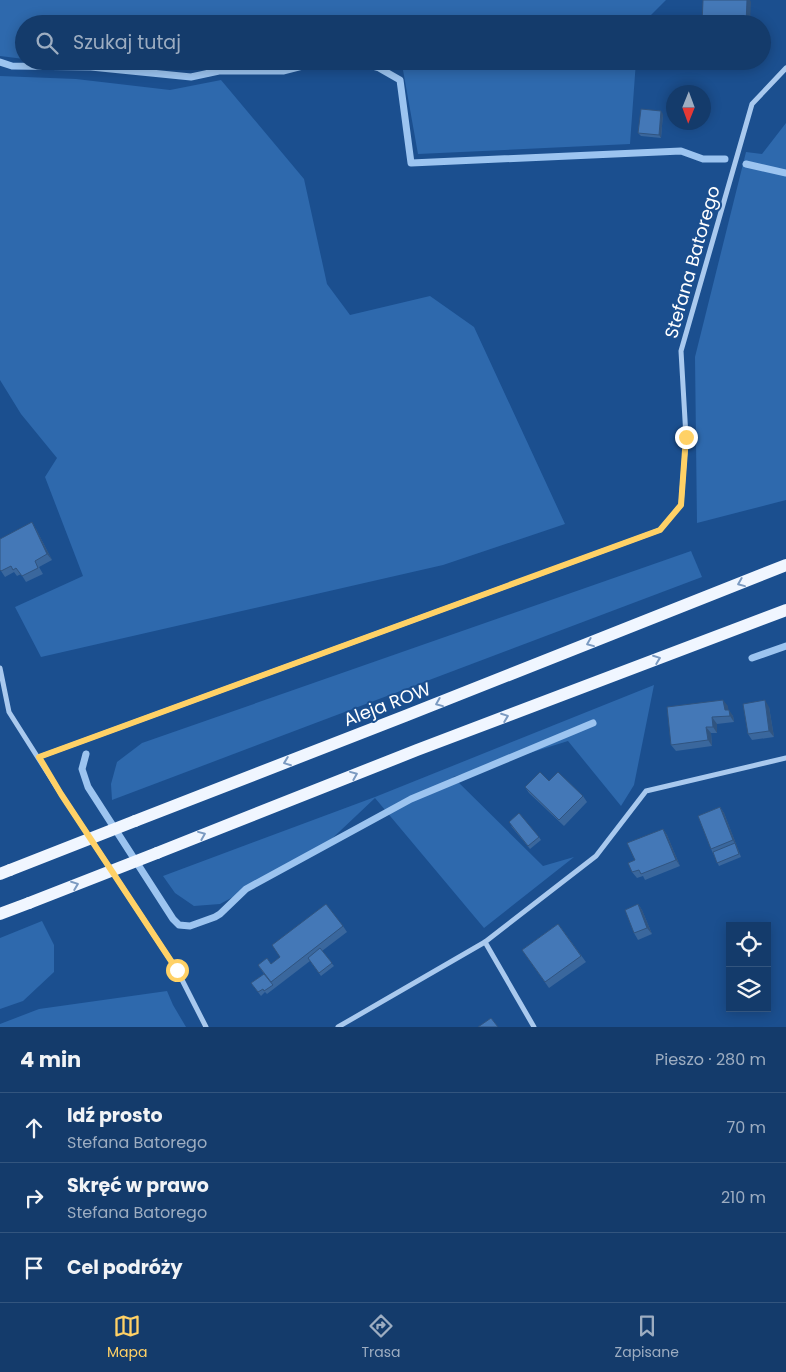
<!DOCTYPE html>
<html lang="pl">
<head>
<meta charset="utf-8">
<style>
	:root { --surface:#143b6b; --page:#214673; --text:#f1f3f6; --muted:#9dadc1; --line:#33557e; --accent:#ffd166 }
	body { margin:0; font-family:Poppins,sans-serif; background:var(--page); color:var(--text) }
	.controls { position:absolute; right:15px; bottom:15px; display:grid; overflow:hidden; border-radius:0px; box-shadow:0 2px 12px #0003 }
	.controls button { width:45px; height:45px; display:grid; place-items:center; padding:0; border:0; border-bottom:1px solid var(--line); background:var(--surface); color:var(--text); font:25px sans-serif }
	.compass { position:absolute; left:666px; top:85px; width:45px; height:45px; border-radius:50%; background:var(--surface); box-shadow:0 2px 12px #0003; rotate:181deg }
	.stop { position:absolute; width:15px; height:15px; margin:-11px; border:4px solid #ffd166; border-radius:50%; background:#fff }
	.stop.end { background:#ffd166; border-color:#fff; box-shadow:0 1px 5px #0008 }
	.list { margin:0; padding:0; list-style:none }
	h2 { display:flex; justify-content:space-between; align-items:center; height:65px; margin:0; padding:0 20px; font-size:21px }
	h2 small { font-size:16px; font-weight:400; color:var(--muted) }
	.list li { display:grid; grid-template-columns:32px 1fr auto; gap:15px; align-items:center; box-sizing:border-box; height:70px; padding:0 20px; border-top:1px solid var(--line) }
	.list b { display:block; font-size:19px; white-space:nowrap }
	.list p { margin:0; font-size:16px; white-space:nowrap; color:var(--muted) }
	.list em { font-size:16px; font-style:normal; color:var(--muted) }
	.icon { flex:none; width:28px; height:28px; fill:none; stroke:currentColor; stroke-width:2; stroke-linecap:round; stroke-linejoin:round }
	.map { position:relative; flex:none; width:786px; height:1027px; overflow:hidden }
	.search { position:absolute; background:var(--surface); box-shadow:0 2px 12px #0003; left:15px; right:15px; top:15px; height:55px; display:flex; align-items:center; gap:12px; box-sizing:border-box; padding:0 18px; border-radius:28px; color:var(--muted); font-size:19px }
	.sheet { height:275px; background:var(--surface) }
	nav { display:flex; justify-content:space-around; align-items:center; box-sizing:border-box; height:70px; border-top:1px solid var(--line); background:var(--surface); font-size:14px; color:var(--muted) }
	nav a { display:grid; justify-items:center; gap:2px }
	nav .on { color:var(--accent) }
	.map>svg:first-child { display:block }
	.green { fill:#2e69ad }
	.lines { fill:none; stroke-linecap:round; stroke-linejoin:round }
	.stream { stroke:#9cc4f0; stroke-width:7 }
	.street { stroke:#a9c9ee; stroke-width:5 }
	.primary { stroke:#f0f6ff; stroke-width:12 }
	.primary-bridge { stroke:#f0f6ff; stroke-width:12 }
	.wall { fill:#3a679d }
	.shaded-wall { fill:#305480 }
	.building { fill:#4478b7; stroke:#305480 }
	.oneway { stroke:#7b9ac1 }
	.route { stroke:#ffd166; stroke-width:6 }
	.labels { text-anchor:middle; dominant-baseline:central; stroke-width:4; stroke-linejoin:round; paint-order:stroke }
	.street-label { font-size:18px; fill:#fff; stroke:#1b4f8f }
</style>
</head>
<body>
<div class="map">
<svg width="786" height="1027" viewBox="0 0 786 1027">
	<rect width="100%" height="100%" fill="#1b4f8f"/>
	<g class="green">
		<polygon points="0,0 666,0 642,24 24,24 24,59 0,56"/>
		<polygon points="56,61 307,61 294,69 189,61 196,70"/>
		<polygon points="383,61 636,61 630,144 418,154 403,70"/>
		<polygon points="0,76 76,79 170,90 221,80 304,179 327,284 350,315 430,296 474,327 565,524 443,565 41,657 15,607 83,576 45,477 57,458 21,414 0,380"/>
		<polygon points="786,123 786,500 697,523 695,357 746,152 762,154"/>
		<polygon points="691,551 702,577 112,800 111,784 117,762 142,743"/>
		<polygon points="654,685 634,785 621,806 568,741 453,777 543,866 574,857 484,928 375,798 321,849 220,904 194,906 175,893 163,876 375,797"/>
		<polygon points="42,921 54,945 54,972 23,1001 0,1009 0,938"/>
		<polygon points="167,991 173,1005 186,1027 0,1027 0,1024 39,1009"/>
	</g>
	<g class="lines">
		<g class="stream">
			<polyline points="355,61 379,68 400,80 411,163 681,151 703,159 725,159"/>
			<polyline points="0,62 12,66 91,67 191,77 219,71 283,71 322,61"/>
			<polyline points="746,164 786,173"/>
			<polyline points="752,658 786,646"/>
			<polyline points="86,754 82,769 88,787 173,919 179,925 190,926 215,917 220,914 246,889 411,799 593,723"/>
		</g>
		<g class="street">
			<polyline points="0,668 9,712 61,794 177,970 206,1027"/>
			<polyline points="39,757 660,530 681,505 686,437 681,351 752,104 786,68"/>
			<polyline points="485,942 534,1027"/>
			<polyline points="338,1027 485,942 596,856 646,791 786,758"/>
		</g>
		<g class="primary">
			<polyline points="135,821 405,716 786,565"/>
			<polyline points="157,853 417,750 786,610"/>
			<polyline points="0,874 10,870"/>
			<polyline points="0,914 29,903"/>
		</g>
		<g class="primary-bridge">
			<polyline points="10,870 135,821"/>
			<polyline points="29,903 157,853"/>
		</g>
	</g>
	<g class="wall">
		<polygon points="663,114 661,138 641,136 638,133"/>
		<polygon points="36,529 52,560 39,567 43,574 26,582 21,574 17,576 14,572 5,577 1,571"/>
		<polygon points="728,706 728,710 733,716 734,722 717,724 717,733 711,733 712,746 676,751 671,745"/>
		<polygon points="769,707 774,737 752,740 748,734"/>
		<polygon points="549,781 583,796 587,802 564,826 529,793 525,787"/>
		<polygon points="720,807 724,813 741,857 719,866 711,849"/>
		<polygon points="511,826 539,837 541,840 530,849"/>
		<polygon points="663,829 667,835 680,866 645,880 643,876 637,878 632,872 635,860"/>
		<polygon points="638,904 642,910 652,934 638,940 634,933"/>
		<polygon points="558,924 586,962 549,988 522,950"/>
		<polygon points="343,926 347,932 322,951 334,966 321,976 310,961 267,994 265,992 261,996 251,983 264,974 258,965 271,964"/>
	</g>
	<g class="shaded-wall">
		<polygon points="747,0 750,0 751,2 750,24 746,24"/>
		<polygon points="661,111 663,114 661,138 659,135"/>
		<polygon points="32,522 36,529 52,560 47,554"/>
		<polygon points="723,700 728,706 729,717 725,710"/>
		<polygon points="765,700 769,707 774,737 769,731"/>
		<polygon points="729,710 733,716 734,722 730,716"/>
		<polygon points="712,717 717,724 717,733 713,727"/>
		<polygon points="706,727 711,733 712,746 708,740"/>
		<polygon points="720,807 724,813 741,857 733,840"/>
		<polygon points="663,829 667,835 680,866 676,860"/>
		<polygon points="638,904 642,910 652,934 647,928"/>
	</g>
	<g class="building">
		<polygon points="703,0 747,0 746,24 702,24"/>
		<polygon points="641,109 661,111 659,135 638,133"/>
		<polygon points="32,522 47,554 35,561 38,568 22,576 16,568 13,570 11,566 1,571 0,570 0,539"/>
		<polygon points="723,700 725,710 729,710 730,716 712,717 713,727 706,727 708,740 671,745 667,707"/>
		<polygon points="765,700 769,731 748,734 743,704"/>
		<polygon points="540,772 549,781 558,772 583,796 559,820 525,787"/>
		<polygon points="720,807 733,840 711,849 698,816"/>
		<polygon points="519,813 539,837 528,846 509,822"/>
		<polygon points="663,829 676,860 641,874 639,870 632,872 628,863 635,860 627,843"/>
		<polygon points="735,843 739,854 717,863 713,852"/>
		<polygon points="326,904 343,926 271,982 258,965 267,958 271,964 280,957 272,945"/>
		<polygon points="638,904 647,928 634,933 625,910"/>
		<polygon points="558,924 581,956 545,982 522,950"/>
		<polygon points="320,948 332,963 319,973 308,958"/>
		<polygon points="264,974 273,985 264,991 263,989 258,992 251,983"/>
		<polygon points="491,1018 498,1027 478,1027"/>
	</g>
	<defs><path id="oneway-chevron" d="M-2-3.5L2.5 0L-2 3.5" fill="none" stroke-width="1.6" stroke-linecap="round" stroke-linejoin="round" transform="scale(1.25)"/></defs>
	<g class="oneway">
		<use href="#oneway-chevron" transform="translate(741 583) rotate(158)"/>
		<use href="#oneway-chevron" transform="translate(590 643) rotate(158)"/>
		<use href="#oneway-chevron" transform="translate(657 659) rotate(-21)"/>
		<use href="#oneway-chevron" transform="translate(439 703) rotate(158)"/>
		<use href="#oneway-chevron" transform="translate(505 717) rotate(-21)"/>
		<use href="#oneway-chevron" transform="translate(287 762) rotate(159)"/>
		<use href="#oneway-chevron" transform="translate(354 775) rotate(-22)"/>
		<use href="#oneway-chevron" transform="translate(202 835) rotate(-22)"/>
		<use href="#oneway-chevron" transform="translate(75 885) rotate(-21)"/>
	</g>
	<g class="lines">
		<polyline class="route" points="177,970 61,794 39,757 660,530 681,505 686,437"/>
	</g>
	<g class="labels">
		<g class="street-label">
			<text transform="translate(692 262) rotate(-74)">Stefana Batorego</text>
			<text transform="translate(387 704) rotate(-21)">Aleja ROW</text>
		</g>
	</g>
</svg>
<div class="controls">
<button><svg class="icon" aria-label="locate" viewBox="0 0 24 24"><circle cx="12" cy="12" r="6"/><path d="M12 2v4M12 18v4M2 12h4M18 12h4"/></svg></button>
<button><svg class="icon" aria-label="layers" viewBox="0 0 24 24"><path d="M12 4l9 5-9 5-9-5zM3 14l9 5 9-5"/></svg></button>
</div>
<svg class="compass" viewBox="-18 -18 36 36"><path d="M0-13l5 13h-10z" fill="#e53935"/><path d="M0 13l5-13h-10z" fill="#9dadc1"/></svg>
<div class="stop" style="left:177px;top:970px"></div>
<div class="stop end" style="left:686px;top:437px"></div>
<div class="search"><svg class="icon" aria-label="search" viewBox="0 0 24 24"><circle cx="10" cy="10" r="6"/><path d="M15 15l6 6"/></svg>Szukaj tutaj</div>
</div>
<section class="sheet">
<h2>4 min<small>Pieszo · 280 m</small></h2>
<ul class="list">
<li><svg class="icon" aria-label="ahead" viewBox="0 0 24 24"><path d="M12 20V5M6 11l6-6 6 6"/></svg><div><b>Idź prosto</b><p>Stefana Batorego</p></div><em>70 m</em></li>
<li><svg class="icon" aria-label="right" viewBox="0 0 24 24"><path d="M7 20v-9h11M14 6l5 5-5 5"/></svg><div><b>Skręć w prawo</b><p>Stefana Batorego</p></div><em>210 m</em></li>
<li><svg class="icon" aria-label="arrive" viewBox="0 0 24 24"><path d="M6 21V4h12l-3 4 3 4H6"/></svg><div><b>Cel podróży</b></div></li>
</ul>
</section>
<nav>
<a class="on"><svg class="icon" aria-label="map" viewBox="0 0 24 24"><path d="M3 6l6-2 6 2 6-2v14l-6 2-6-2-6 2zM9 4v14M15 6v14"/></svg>Mapa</a>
<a><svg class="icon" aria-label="directions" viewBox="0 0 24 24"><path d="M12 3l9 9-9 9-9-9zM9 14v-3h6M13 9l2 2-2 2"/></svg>Trasa</a>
<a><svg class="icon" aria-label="saved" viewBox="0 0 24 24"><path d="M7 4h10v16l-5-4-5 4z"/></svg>Zapisane</a>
</nav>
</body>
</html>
